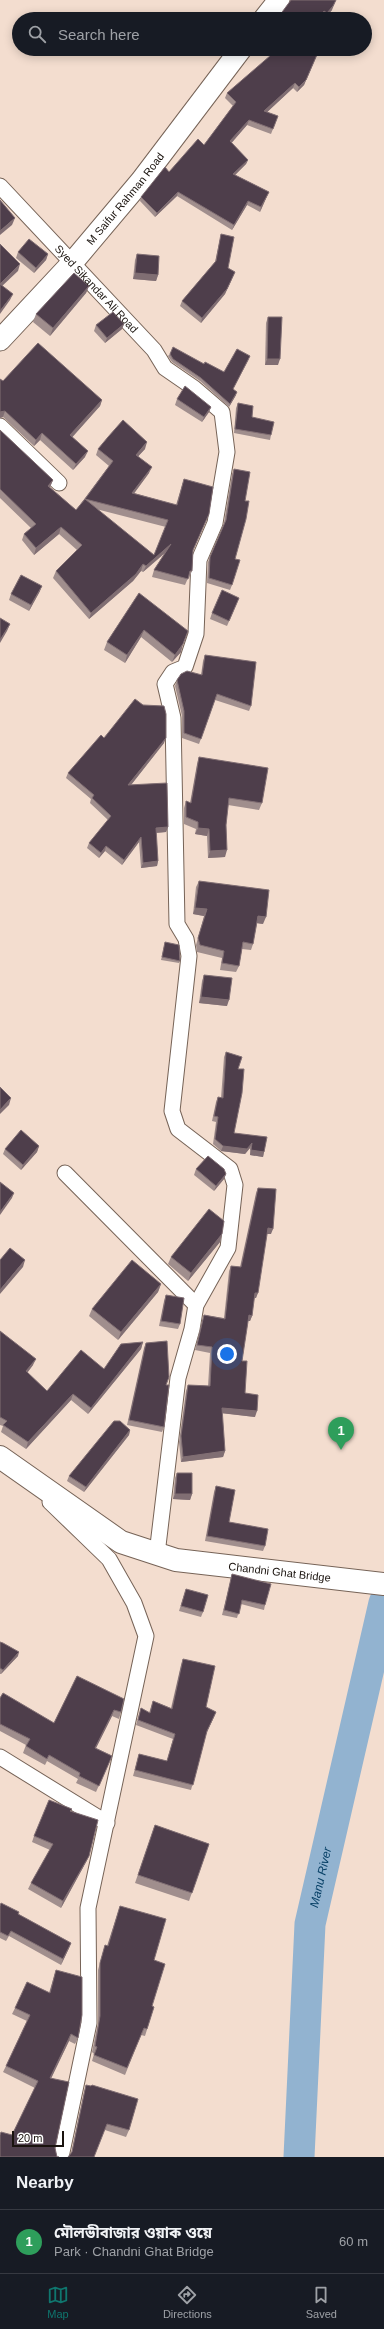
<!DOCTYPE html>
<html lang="en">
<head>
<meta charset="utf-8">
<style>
	:root { --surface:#171b24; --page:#20242c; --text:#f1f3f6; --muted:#9ea1a6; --line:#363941; --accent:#0f766e }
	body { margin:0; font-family:Arial,"Noto Sans Bengali",sans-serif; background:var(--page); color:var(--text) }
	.scale { position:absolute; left:12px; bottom:10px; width:52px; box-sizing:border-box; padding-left:4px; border:2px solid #1a130e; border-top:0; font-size:11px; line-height:14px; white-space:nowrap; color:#1a130e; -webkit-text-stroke:3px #fff; paint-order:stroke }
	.you { position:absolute; left:227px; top:1354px; width:14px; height:14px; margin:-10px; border:3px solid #fff; border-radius:50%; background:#1a73e8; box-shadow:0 0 0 6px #1a73e833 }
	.badge { display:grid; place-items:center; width:26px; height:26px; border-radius:50%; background:var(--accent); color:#fff; font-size:13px; font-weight:700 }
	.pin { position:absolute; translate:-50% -33px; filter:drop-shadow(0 1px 2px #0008) }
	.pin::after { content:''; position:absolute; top:21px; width:14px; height:12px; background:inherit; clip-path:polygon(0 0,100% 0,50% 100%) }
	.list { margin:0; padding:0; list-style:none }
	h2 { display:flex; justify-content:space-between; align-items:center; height:52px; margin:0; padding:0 16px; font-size:17px }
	h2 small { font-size:13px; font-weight:400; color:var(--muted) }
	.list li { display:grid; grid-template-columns:26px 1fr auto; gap:12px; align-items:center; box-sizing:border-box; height:64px; padding:0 16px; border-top:1px solid var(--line) }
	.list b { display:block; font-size:15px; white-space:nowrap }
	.list p { margin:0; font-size:13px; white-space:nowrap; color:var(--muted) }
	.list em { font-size:13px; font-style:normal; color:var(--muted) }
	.icon { flex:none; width:22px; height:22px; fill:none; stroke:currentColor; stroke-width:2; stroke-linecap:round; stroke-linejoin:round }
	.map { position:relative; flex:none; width:384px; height:2157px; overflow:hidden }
	.search { position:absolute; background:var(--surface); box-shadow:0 2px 10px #0003; left:12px; right:12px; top:12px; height:44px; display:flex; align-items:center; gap:10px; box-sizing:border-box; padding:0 14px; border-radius:22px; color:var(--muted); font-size:15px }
	.sheet { height:116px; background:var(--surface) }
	nav { display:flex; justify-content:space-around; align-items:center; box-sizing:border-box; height:56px; border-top:1px solid var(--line); background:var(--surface); font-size:11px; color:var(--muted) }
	nav a { display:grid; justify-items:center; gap:2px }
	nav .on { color:var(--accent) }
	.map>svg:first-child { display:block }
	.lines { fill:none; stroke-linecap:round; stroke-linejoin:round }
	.river { stroke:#92b3d0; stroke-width:31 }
	.minor-casing { stroke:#766357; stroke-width:17 }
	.secondary-casing { stroke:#766357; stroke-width:23 }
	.trunk-casing { stroke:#766357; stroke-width:24 }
	.minor { stroke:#fff; stroke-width:15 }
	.secondary { stroke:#fff; stroke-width:21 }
	.trunk { stroke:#fff; stroke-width:22 }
	.wall { fill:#a08e8d; fill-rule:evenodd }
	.shaded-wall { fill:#806e73 }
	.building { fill:#4e3e4b; stroke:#806e73 }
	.labels { text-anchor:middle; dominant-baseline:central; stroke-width:4; stroke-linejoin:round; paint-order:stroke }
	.street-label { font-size:11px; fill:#1a130e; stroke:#fff }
	.water-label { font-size:12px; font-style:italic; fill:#074066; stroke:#fff }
</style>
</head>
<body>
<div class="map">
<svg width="384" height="2157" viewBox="0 0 384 2157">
	<rect width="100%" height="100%" fill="#f3ddcf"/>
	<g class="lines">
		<path class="river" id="s1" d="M299,2157L310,1924L384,1603"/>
		<g class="minor-casing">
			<g id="minor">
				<path id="s2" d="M0,186L154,350L165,368L194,388L222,412L227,452L215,523L199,560L196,634L185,667L173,672L165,684L173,718L177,924L186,939L189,956L172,1111L178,1129L230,1169L235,1185L228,1248L196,1305L192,1329L178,1378L157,1554"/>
				<polyline points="0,426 59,483"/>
				<polyline points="65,1173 196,1305"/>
				<polyline points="50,1502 109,1559 134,1603 146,1636 88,1908 89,2023 61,2157"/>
				<polyline points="0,1757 107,1823"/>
			</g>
		</g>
		<g class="secondary-casing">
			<g id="secondary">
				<polyline points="264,19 279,0"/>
				<path id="s3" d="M0,340L72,263L141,181L241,49"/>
			</g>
		</g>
		<g class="trunk-casing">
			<g id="trunk">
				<path id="s4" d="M0,1457L121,1542L176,1560L384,1584"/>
			</g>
		</g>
		<use href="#minor" class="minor"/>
		<use href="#secondary" class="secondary"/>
		<use href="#trunk" class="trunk"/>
	</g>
	<g class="wall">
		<polygon points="291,0 332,10 325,18 322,15 319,19 277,19"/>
		<polygon points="319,50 304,85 297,92 293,88 267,112 278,116 271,134 247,125 231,143 248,160 246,164 235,175 269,192 260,212 247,205 232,230 177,196 155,217 140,201 141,197 169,172 204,145 233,106 225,98 227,93"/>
		<polygon points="221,234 228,268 233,276 225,294 201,323 180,306 182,301 215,262 220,239"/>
		<polygon points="18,252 48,254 46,260 34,273 16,258"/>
		<polygon points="137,254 158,275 156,281 133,279 135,260"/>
		<polygon points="89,286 86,293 50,336 33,322 36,314"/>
		<polygon points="268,317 278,365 265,365 266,323"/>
		<polygon points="124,324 122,329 105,343 94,331 96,325"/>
		<polygon points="170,354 204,364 224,372 249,359 233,389 236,395 229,407 200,381 172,362 168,356"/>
		<polygon points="0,379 3,381 102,400 100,406 72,437 85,457 73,470 40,440 34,446 3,417 0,418"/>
		<polygon points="177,399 211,407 209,412 202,422 175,405"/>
		<polygon points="238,403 252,417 271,435 270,440 234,433 236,408"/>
		<path d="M0,430L53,480L50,487L76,510L109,466L96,455L98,449H145L138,456L149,473L134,493L176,505L184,479L206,520L193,551L192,571L189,578H188L185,585L152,577L154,570L164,554L143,572L141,571L133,581L89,619L53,578L56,571L77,550L59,534L34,555L22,540L24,534L31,528L0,498ZM96,509L166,527L154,555Z"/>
		<polygon points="234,469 235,559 232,585 230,590 207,583 208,562 224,523 232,474"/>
		<polygon points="40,591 29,611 9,600 11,594"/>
		<polygon points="139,593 181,652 172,662 141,637 125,663 104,650 107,642"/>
		<polygon points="239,598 227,626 210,619 212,613"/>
		<polygon points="205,655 251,706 249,711 215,700 199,744 182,738 182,716 175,686 177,680 201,675 203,661"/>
		<polygon points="104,738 164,743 131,785 168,827 166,832 156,833 158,861 157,866 141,868 139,842 122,865 105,851 99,858 87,848 89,843 108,820 90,803 91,799 66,778 68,773"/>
		<polygon points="199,757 262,803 259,810 228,805 226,825 225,857 208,858 207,836 195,834 196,829 184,824 184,808 186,801 190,803 197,764"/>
		<polygon points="199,881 263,924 257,923 253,944 251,950 242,949 239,966 236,972 220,970 222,958 197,952 196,945 204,916 193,914 196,887"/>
		<polygon points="165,942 180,961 179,963 161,960"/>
		<polygon points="204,975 227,1006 199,1003 202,981"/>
		<polygon points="226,1052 238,1069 234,1133 267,1137 263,1157 250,1155 250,1148 245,1154 221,1151 213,1144 216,1122 212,1121 216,1102 218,1097 221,1098 224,1057"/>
		<polygon points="39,1146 37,1152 21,1170 3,1154 5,1149"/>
		<polygon points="196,1169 226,1174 224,1179 214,1191 194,1175"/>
		<polygon points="258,1188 271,1234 267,1234 256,1298 254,1298 252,1316 250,1321 248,1321 242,1361 245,1393 255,1417 222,1413 225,1451 223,1457 181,1462 179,1442 186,1391 188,1385 208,1386 210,1353 195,1350 202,1321 204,1315 224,1318 229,1271 231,1266 240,1267 256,1193"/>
		<polygon points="222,1234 220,1242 188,1281 168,1264 171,1257"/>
		<polygon points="161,1284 158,1292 118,1340 89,1316 92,1309"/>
		<polygon points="166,1295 180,1324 178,1329 159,1326 164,1301"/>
		<polygon points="0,1331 33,1365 27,1373 47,1391 104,1369 143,1342 141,1349 88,1414 71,1400 26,1449 1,1432 3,1426 0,1425"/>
		<polygon points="146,1343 166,1385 164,1427 162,1432 127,1425 144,1348"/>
		<polygon points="130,1430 129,1435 84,1492 67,1481 69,1476"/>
		<polygon points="177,1473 192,1494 190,1500 173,1499 175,1478"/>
		<polygon points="216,1486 229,1522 265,1546 263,1551 205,1541 214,1492"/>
		<polygon points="232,1574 265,1605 264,1610 241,1604 237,1618 222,1615 231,1579"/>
		<polygon points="186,1589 203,1612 201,1617 179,1611"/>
		<polygon points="0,1642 18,1656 1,1674 0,1674"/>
		<polygon points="183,1659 206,1707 216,1712 206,1734 191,1790 133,1776 139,1754 167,1761 173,1739 136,1725 139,1714 141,1708 149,1713 153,1701 171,1708 181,1665"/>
		<polygon points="77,1676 121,1712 119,1719 112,1716 96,1748 112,1756 96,1792 76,1783 78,1779 47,1761 45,1765 23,1753 26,1745 0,1731 0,1698 54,1723"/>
		<polygon points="70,1811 89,1856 86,1862 61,1908 28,1889 31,1883 50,1850 32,1842 34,1836"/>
		<polygon points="155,1825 209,1844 189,1901 135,1883"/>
		<polygon points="0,1906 18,1914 71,1943 69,1948 61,1965 9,1936 6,1941 0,1938"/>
		<polygon points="120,1906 154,1960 152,2006 154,2007 145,2036 141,2035 125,2075 92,2061 94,2054 92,2052 98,2023 98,1970 105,1945 107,1946"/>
		<polygon points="56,1970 78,2038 75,2044 69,2041 51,2078 55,2148 57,2157 0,2157 12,2135 35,2088 3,2072 6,2066 27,2021 12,2014 15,2008 49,1993"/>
		<polygon points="86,2085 129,2130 126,2137 105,2130 71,2154 84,2092"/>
	</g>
	<g class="shaded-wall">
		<polygon points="336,0 332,10 325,18 327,13"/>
		<polygon points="324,11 322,15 319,19 317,19"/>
		<polygon points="319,50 304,85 297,92 299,87"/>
		<polygon points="295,83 293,88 263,116 264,111"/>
		<polygon points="249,120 247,125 229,146 230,141"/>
		<polygon points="248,160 246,164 231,179 233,174"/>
		<polygon points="178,192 177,196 155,217 157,213"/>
		<polygon points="269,192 267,196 260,212 261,207"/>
		<polygon points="248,201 247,205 232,230 234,225"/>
		<polygon points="15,218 12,225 0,235 0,231"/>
		<polygon points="48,254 46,260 34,273 36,268"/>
		<polygon points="20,264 18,271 0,288 0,284"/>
		<polygon points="235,272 225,294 201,323 202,318"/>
		<polygon points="135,273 158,275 156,281 133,279"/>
		<polygon points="89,286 86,293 50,336 53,328"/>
		<polygon points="13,294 10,300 0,314 0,311"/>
		<polygon points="124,324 122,329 105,343 107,338"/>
		<polygon points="267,359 280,359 278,365 265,365"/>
		<polygon points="237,392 236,395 229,407 230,404"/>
		<polygon points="102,400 100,406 68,442 70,435"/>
		<polygon points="211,407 209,412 202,422 204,417"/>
		<polygon points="5,411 3,417 0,418 0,412"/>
		<polygon points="42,433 40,440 34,446 36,440"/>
		<polygon points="147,442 145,449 133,462 136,455"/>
		<polygon points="88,451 85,457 73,470 76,464"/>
		<polygon points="152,467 149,473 130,499 132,493"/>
		<polygon points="53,480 50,487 45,492 48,486"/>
		<polygon points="61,527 59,534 34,555 36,548"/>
		<polygon points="171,544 168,550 143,572 146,566"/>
		<polygon points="143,564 141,571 133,581 89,619 91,613"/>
		<polygon points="42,586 40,591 29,611 31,605"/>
		<polygon points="10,624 7,631 0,643 0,640"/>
		<polygon points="144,630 141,637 125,663 127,655"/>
		<polygon points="183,644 181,652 172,662 175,655"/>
		<polygon points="166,738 164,743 127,790 128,785"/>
		<polygon points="168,827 166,832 154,833 156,828"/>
		<polygon points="198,828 209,829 207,836 195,834"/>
		<polygon points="141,837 139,842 122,865 124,860"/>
		<polygon points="106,846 105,851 99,858 101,853"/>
		<polygon points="227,850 225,857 208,858 210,851"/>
		<polygon points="158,861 157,866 141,868 143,863"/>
		<polygon points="195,908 207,909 204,916 193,914"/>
		<polygon points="258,916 266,917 263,924 256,923"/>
		<polygon points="201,997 229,1000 227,1006 199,1003"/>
		<polygon points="11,1098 9,1105 0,1114 0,1110"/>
		<polygon points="252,1143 250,1148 245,1154 221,1151 223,1146"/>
		<polygon points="39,1146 37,1152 21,1170 23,1165"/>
		<polygon points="251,1150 264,1152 263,1157 250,1155"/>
		<polygon points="226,1174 224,1179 214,1191 216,1186"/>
		<polygon points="14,1193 12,1198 0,1215 0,1212"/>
		<polygon points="268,1228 273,1229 271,1234 266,1234"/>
		<polygon points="222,1234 220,1242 188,1281 191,1273"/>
		<polygon points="25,1260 23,1267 0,1294 0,1290"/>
		<polygon points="161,1284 158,1292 118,1340 121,1332"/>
		<polygon points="255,1293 258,1293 256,1298 253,1298"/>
		<polygon points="249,1315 252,1316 250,1321 247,1321"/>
		<polygon points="143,1342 141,1349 88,1414 91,1408"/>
		<polygon points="36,1359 33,1365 24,1377 26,1371"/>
		<polygon points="73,1394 71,1400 26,1449 28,1442"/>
		<polygon points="222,1408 257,1411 255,1417 220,1413"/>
		<polygon points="130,1430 129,1435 84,1492 86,1487"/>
		<polygon points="225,1451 223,1457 181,1462 183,1457"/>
		<polygon points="175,1494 192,1494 190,1500 173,1499"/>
		<polygon points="19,1652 18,1656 1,1674 3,1670"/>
		<polygon points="114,1710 112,1716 93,1754 95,1748"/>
		<polygon points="216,1712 214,1717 205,1736 207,1731"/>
		<polygon points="89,1856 86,1862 61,1908 63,1901"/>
		<polygon points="71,1943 69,1948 61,1965 63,1959"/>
		<polygon points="71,2034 69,2041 48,2085 50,2078"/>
	</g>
	<g class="building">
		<polygon points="291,0 336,0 333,6 327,13 324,11 317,19 277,19"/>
		<polygon points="278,49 316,49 319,50 306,80 299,87 295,83 264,111 278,116 273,129 249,120 230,141 248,160 233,174 269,192 261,207 248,201 234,225 178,192 157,213 141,197 165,167 169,172 198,139 204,145 236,102 227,93"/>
		<polygon points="0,200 15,218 0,231"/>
		<polygon points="221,234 234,237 228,268 235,272 227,289 202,318 182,301 216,261"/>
		<polygon points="29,239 48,254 36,268 18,252"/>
		<polygon points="0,244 20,264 0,284 13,294 0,311"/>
		<polygon points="137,254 159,256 158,275 135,273"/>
		<polygon points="74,273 89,286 53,328 36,314"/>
		<polygon points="113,312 124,324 107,338 96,325"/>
		<polygon points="268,317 282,317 280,359 267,359"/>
		<polygon points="38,343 102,400 70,435 88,451 76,464 42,433 36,440 5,411 0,412 0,379 3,381"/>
		<polygon points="173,347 204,364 205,362 224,372 237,349 250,356 233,389 237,392 230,404 201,378 173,359 170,354"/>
		<polygon points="185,386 211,407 204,417 177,399"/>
		<polygon points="238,403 253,406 252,417 274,422 271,435 235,429"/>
		<polygon points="123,420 147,442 136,455 152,467 132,493 177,505 184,479 213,487 209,514 193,550 192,571 190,571 188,579 154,570 171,544 146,566 143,564 136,574 91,613 56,571 82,545 61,527 36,548 24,534 36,524 0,489 0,430 53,480 48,486 76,510 85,499 154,555 168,520 85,499 113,461 98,449 108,437"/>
		<polygon points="234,469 250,472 245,501 249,501 246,519 235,559 240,560 232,585 209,578 210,557 226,520"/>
		<polygon points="21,575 42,586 31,605 11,594"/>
		<polygon points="222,590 239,598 229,621 212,613"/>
		<polygon points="139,593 188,631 183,644 175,655 144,630 127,655 107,642"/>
		<polygon points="0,618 10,624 0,640"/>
		<polygon points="205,655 256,662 251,706 217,694 201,739 184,733 184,711 177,680 181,674 187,671 202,675"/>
		<polygon points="135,699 143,705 164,706 166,714 166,738 128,785 167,783 168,827 156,828 158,861 143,863 141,837 124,860 106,846 101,853 89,843 111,816 92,798 94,795 68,773 101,735 104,738"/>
		<polygon points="199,757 268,768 262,803 229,798 226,825 227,850 210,851 209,829 198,828 198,822 186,817 186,801 191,803"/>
		<polygon points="199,881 269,890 266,917 258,916 253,944 243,942 239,966 222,963 224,951 200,945 198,938 207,909 195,908"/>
		<polygon points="165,942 179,945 180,961 162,957"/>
		<polygon points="204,975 232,978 229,1000 201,997"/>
		<polygon points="226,1052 242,1057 238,1069 244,1069 242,1093 234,1133 267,1137 264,1152 251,1150 252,1143 247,1149 223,1146 215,1139 218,1117 214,1116 218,1097 223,1098"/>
		<polygon points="0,1087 11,1098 0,1110"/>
		<polygon points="21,1130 39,1146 23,1165 5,1149"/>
		<polygon points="208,1156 224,1169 226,1174 216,1186 196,1169"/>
		<polygon points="0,1182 14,1193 0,1212"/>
		<polygon points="258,1188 276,1189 273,1229 268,1228 258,1293 255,1293 252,1316 249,1315 242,1361 247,1361 245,1393 258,1395 257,1411 222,1408 225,1451 183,1457 181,1436 188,1385 210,1386 212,1347 197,1345 204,1315 225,1319 231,1266 241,1267"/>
		<polygon points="209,1209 224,1221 222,1234 191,1273 171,1257"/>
		<polygon points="10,1248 25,1260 0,1290 0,1260"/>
		<polygon points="132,1260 161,1284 121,1332 92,1309"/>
		<polygon points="166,1295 184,1298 180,1324 161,1321"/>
		<polygon points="0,1331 36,1359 26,1371 47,1391 81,1350 104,1369 121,1344 143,1342 91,1408 73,1394 28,1442 3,1425 7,1421 0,1417"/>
		<polygon points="167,1341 169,1377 166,1385 169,1385 164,1427 129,1420 146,1343"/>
		<polygon points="114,1421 120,1421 130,1430 86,1487 69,1476"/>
		<polygon points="177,1473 192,1473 192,1494 175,1494"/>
		<polygon points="216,1486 235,1490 229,1522 268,1529 265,1546 207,1536"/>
		<polygon points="232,1574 271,1584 265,1605 242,1600 239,1614 224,1610"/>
		<polygon points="186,1589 208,1595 203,1612 181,1606"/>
		<polygon points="0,1642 3,1643 19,1652 3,1670 0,1668"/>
		<polygon points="183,1659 215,1666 206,1707 216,1712 207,1731 193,1785 135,1770 139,1754 167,1761 175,1734 138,1720 141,1708 150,1713 153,1701 172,1709"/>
		<polygon points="77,1676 124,1699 121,1712 114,1710 95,1748 112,1756 99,1786 79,1776 80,1773 49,1755 47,1759 26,1746 30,1739 0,1724 0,1698 3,1693 54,1723"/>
		<polygon points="49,1800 72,1809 70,1811 98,1820 89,1856 63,1901 31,1883 53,1844 34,1836"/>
		<polygon points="155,1825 209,1844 192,1893 138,1875"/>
		<polygon points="1,1903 19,1912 18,1914 71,1943 63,1959 11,1931 8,1936 0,1932 0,1906"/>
		<polygon points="120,1906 166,1919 154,1960 165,1964 152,2006 154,2007 147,2029 144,2028 127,2068 94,2055 97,2047 95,2046 100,2016 100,1963 105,1945 108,1946"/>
		<polygon points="56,1970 82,1977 82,2015 78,2038 71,2034 50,2078 69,2082 55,2148 57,2157 59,2157 0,2157 0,2135 1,2132 12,2135 38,2081 6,2066 30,2015 15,2008 27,1982 50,1993"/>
		<polygon points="86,2085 91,2086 92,2085 138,2099 129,2130 107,2124 94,2157 68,2157 72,2152"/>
	</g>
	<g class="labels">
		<g class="street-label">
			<text stroke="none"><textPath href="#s3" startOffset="189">M Saifur Rahman Road</textPath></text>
			<text stroke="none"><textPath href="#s2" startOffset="141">Syed Sikandar Ali Road</textPath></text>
			<text stroke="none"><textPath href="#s4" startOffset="310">Chandni Ghat Bridge</textPath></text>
		</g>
		<g class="water-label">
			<text stroke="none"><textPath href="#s1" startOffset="281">Manu River</textPath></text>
		</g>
	</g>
</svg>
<div class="scale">20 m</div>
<div class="you"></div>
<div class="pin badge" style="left:341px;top:1450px;background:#2e9e5b">1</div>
<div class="search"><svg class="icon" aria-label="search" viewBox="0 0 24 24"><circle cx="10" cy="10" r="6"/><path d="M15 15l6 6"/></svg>Search here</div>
</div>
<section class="sheet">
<h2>Nearby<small></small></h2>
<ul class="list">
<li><span class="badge" style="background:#2e9e5b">1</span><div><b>মৌলভীবাজার ওয়াক ওয়ে</b><p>Park · Chandni Ghat Bridge</p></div><em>60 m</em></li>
</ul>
</section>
<nav>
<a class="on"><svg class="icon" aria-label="map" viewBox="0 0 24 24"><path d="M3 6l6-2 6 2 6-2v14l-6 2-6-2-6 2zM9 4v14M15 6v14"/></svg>Map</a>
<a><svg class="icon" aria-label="directions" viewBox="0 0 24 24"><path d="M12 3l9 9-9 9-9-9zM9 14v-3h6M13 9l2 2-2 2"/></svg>Directions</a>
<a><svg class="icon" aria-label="saved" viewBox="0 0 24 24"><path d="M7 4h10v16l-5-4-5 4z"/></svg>Saved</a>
</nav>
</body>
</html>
